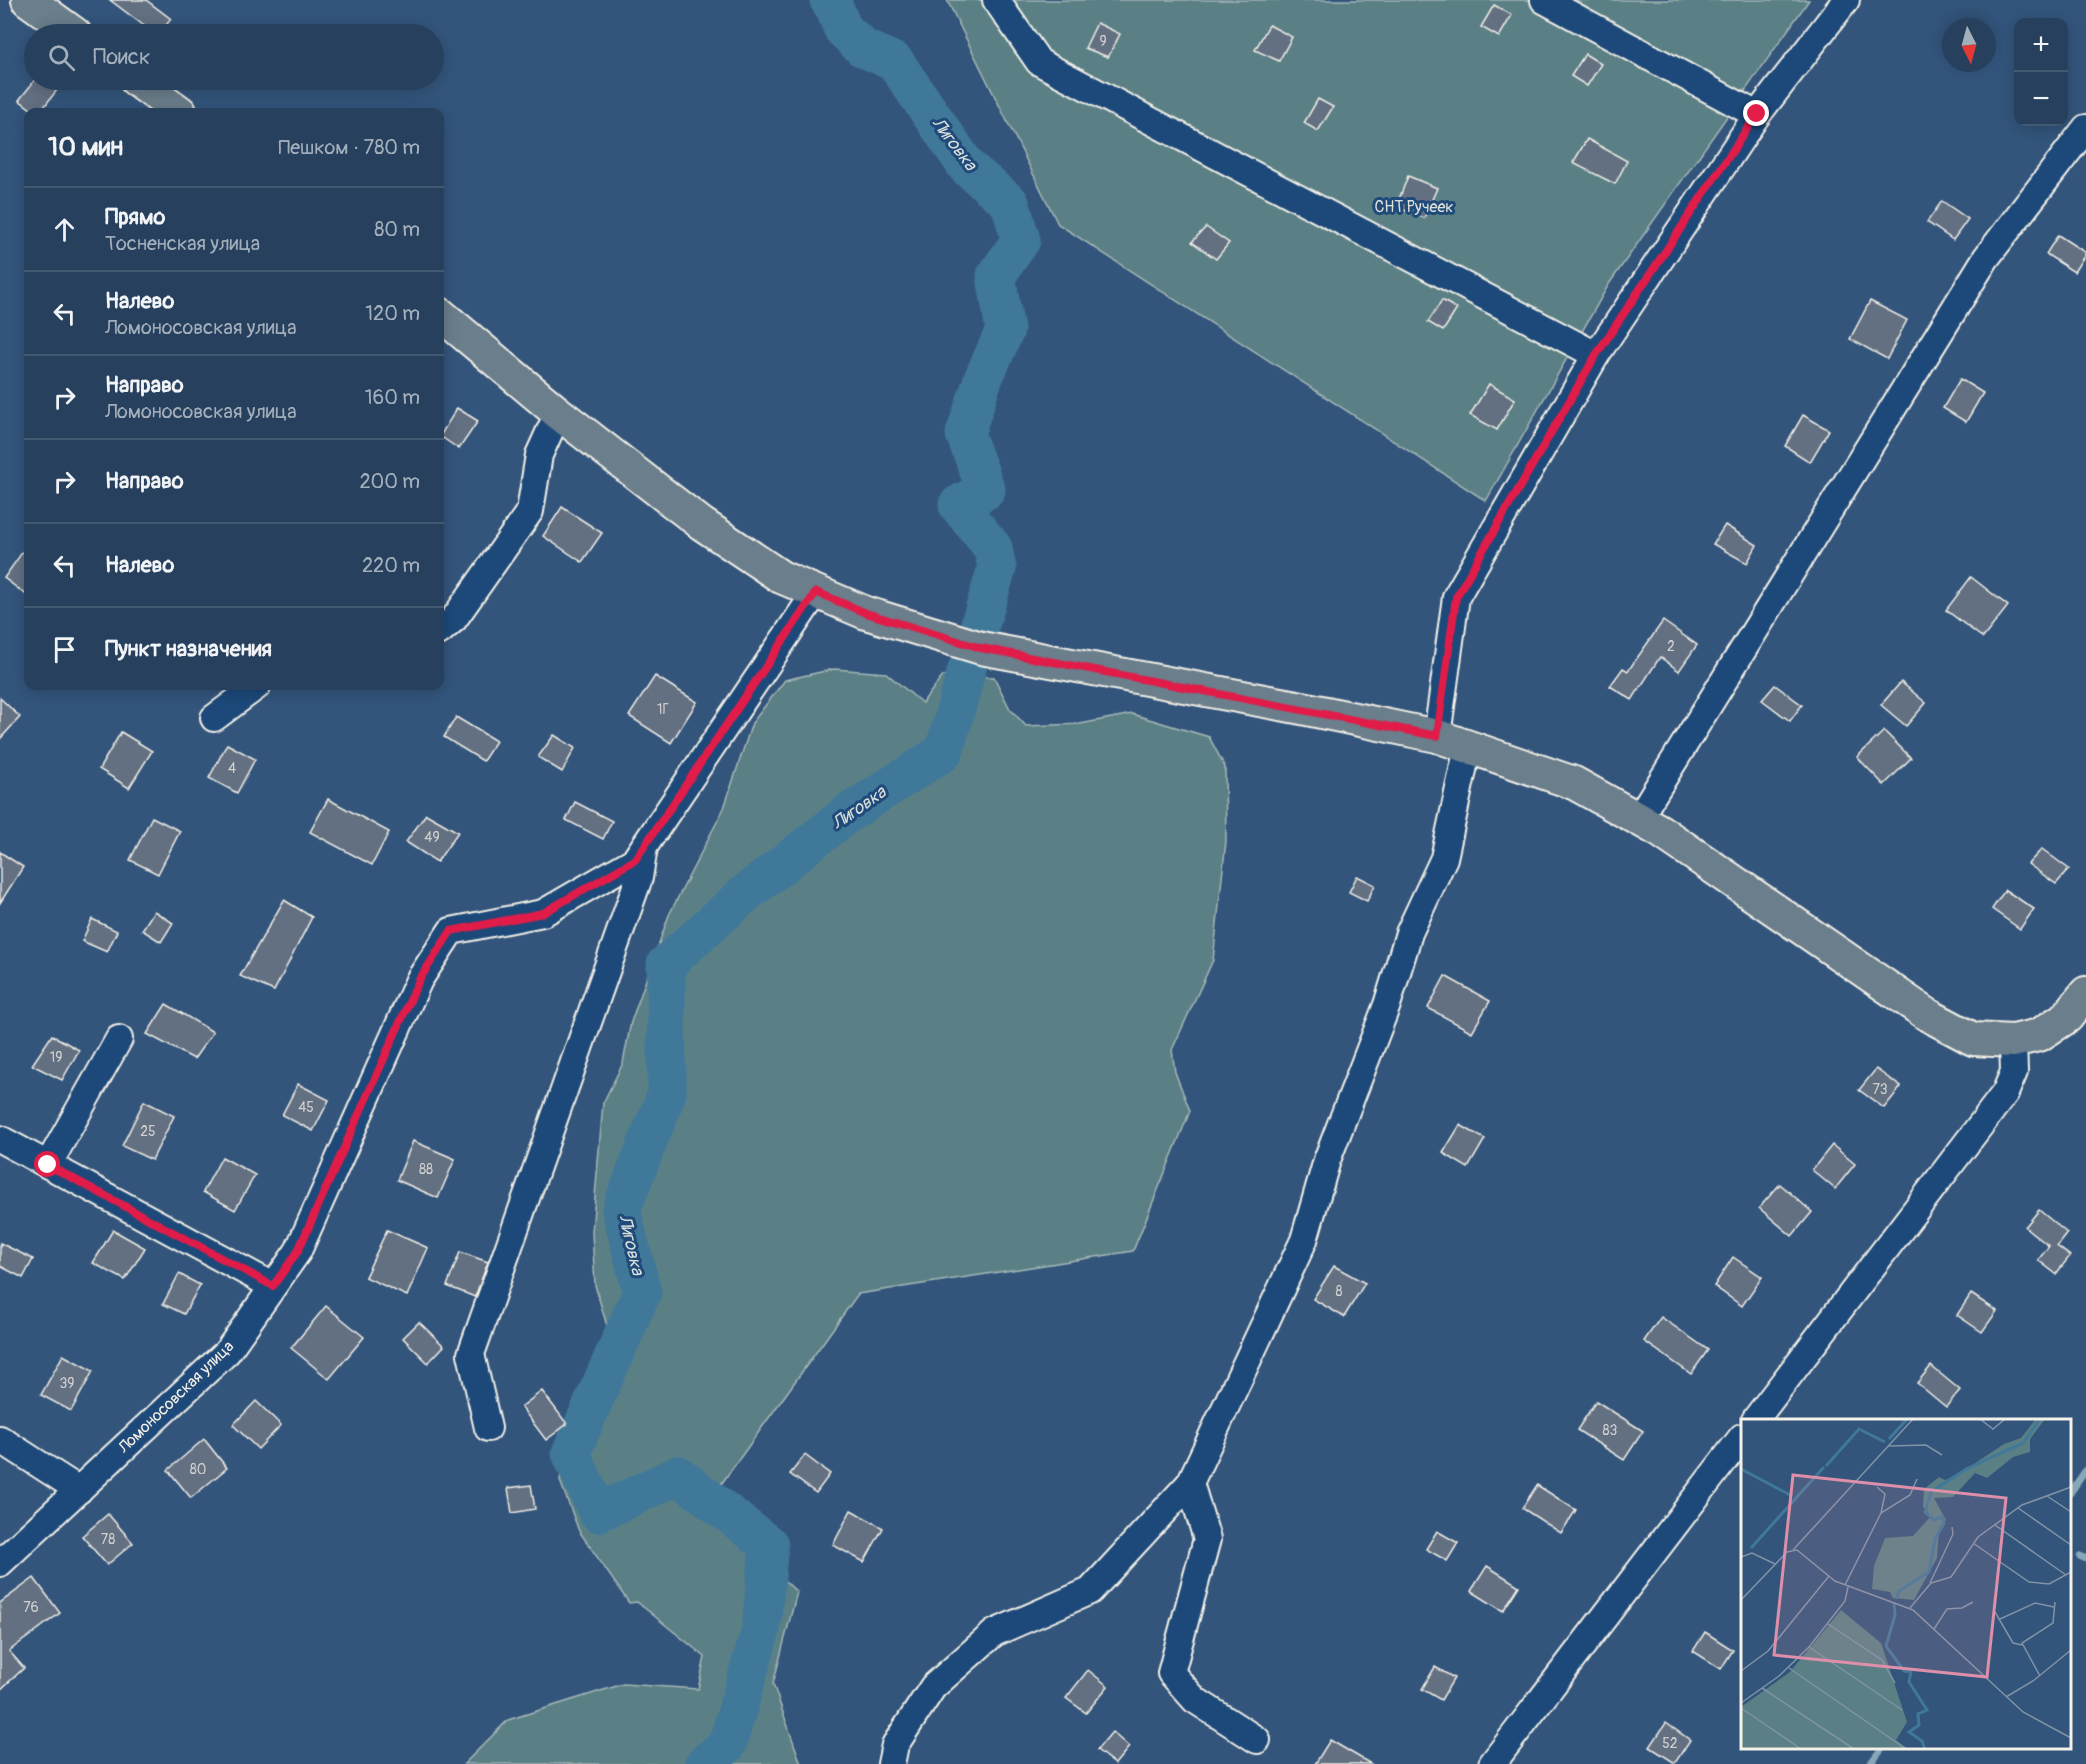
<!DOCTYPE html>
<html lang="ru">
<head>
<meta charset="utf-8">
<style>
	:root { --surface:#26405d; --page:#324b66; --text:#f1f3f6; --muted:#a4afbc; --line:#425972 }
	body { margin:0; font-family:Pangolin,sans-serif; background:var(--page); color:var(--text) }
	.controls { position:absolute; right:18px; top:18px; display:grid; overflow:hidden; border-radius:12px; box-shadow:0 3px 15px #0003 }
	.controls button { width:54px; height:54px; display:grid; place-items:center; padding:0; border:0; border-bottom:2px solid var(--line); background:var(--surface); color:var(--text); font:30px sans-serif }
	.compass { position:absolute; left:1942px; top:18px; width:54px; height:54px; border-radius:50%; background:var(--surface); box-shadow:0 3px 15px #0003; rotate:174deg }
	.stop { position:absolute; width:18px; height:18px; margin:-14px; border:4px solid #e11d48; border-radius:50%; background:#fff }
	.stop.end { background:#e11d48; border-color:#fff; box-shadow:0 2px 6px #0008 }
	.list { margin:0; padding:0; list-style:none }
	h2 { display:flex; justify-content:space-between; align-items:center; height:78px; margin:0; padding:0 24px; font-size:26px }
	h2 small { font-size:20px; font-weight:400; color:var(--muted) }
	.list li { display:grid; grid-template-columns:39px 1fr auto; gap:18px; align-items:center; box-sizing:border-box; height:84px; padding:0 24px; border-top:2px solid var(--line) }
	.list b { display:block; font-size:22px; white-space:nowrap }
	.list p { margin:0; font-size:20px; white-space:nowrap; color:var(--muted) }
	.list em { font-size:20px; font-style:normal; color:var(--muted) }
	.icon { flex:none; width:33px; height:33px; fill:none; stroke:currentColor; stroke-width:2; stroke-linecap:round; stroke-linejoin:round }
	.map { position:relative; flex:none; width:2086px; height:1764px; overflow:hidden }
	.search { position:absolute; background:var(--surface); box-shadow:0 3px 15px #0003; left:24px; top:24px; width:420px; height:66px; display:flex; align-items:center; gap:15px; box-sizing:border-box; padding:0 21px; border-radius:33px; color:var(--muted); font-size:22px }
	.panel { position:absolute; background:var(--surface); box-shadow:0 3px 15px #0003; left:24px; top:108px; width:420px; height:582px; border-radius:12px }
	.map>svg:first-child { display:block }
	.green { fill:#5a8086; stroke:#a7b8b7; stroke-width:1.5 }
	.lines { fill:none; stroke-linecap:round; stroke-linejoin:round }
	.stream { stroke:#88a8b9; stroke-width:7 }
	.river { stroke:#40789a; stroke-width:39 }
	.building { fill:#636f82; stroke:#f4f1e8; stroke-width:1.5 }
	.minor-casing { stroke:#f4f1e8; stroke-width:30 }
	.major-casing { stroke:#f4f1e8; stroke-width:36 }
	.minor { stroke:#1f4a7a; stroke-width:26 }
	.major { stroke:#6b7e8b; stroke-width:32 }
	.route { stroke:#e11d48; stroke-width:8 }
	.labels { text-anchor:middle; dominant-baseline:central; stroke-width:6; stroke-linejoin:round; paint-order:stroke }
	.number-label { font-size:14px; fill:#d0d0ce }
	.park-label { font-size:16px; fill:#dde0d9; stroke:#1f4a7a }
	.street-label { font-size:16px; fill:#f4f1e8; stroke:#1f4a7a }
	.water-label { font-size:18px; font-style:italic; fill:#d9dfdc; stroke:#1f4a7a }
	.inset-river { fill:none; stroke:#40789a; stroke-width:3 }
	.inset-road { fill:none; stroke:#8093a7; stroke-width:1.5 }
	.view { fill:#de8fa9; fill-opacity:0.15; stroke:#de8fa9; stroke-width:3 }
	.inset-edge { fill:none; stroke:#f4f1e8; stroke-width:3 }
</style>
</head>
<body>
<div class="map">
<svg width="2086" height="1764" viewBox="0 0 2086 1764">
	<rect width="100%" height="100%" fill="#33557c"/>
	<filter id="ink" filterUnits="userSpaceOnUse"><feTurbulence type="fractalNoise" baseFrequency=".0167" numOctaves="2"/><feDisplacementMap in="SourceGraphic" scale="12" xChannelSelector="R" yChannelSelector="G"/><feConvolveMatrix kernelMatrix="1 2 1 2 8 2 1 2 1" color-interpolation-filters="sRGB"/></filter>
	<g filter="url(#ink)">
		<g class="green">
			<polygon points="947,0 1809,0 1609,284 1486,501 1058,224"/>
			<polygon points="834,669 886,673 922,703 943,676 994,677 1010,709 1026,726 1080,724 1132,714 1209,737 1225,767 1226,841 1213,960 1172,1050 1175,1072 1190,1111 1133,1251 858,1294 704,1508 797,1592 773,1684 801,1764 464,1764 508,1720 623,1684 698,1689 705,1657 637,1602 629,1603 579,1531 560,1481 561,1472 615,1399 619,1367 595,1285 592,1232 603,1103 623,1063 631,1022 669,915 724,808 752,723 785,680"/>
		</g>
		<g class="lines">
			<g class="stream">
				<polyline points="2070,1493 2086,1470"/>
				<polyline points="2080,1556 2086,1559"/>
				<polyline points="1870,1764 1882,1748"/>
			</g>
			<g class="river">
				<polyline points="829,0 833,5 843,29 863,48 895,62 967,167 1010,203 1021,240 996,276 1005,330 983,379 965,434 986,490 958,505 993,548 997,568 980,624"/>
				<polyline points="704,1764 727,1745 761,1629 769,1545 678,1475 598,1513 571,1453 642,1292 621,1210 667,1093 666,964 746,893 850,812 944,752 967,669"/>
			</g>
		</g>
		<g class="building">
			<polygon points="110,0 146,0 171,19 159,34 155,34"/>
			<polygon points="1494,5 1512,15 1499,37 1481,27"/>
			<polygon points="1097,23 1120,34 1108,57 1085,48"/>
			<polygon points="1269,25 1292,37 1279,61 1255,50"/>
			<polygon points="1585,54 1601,64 1587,86 1571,76"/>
			<polygon points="35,80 44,80 57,90 40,112 35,112 19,100"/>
			<polygon points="1318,99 1333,107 1318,131 1304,123"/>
			<polygon points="1587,139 1627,161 1615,184 1573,163"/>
			<polygon points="1408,176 1437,188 1424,218 1396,207"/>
			<polygon points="1942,201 1968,219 1953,240 1927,222"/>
			<polygon points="1206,227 1229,243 1216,259 1192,242"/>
			<polygon points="2058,235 2086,253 2074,272 2046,254"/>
			<polygon points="1442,300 1457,309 1443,331 1428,322"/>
			<polygon points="1870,301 1907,320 1887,359 1850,339"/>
			<polygon points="1960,379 1983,393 1966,422 1943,408"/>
			<polygon points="1489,384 1515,399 1497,430 1470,415"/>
			<polygon points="457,408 478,421 459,449 440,436"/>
			<polygon points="1803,415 1829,430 1810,462 1785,446"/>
			<polygon points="562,507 602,533 582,562 543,536"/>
			<polygon points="1725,525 1757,545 1747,563 1713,544"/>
			<polygon points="28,544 28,596 4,578"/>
			<polygon points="1971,577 2008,606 1983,638 1946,610"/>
			<polygon points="1663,621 1697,645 1679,671 1660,657 1632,700 1610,686 1623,668 1628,671"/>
			<polygon points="655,676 697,702 671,743 629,716"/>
			<polygon points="1901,682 1926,703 1906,726 1881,705"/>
			<polygon points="1775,685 1802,705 1790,721 1762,700"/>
			<polygon points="0,698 20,717 0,739"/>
			<polygon points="456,717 496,741 483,761 444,737"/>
			<polygon points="1884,731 1911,758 1884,785 1857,757"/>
			<polygon points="121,732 152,751 129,788 99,769"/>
			<polygon points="554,735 575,748 562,772 538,757"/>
			<polygon points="227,744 255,759 237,793 209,778"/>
			<polygon points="328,799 389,832 372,865 310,832"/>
			<polygon points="575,802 612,821 603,839 566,820"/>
			<polygon points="426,814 458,832 437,862 406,842"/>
			<polygon points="152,817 180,831 158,874 130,860"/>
			<polygon points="2042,849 2069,869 2056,884 2028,864"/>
			<polygon points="0,852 23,867 0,903"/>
			<polygon points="1357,876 1375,885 1367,901 1349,892"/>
			<polygon points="2005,890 2034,909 2020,929 1992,909"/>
			<polygon points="284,900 312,917 274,991 240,976"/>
			<polygon points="154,911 173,923 161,942 142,930"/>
			<polygon points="92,919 117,931 107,952 82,941"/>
			<polygon points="1445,976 1490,1001 1472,1032 1428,1008"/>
			<polygon points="166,1004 213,1032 194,1059 147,1034"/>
			<polygon points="52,1035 79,1050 62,1080 32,1065"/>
			<polygon points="1876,1069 1901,1087 1884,1108 1859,1090"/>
			<polygon points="298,1084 329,1100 313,1131 282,1115"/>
			<polygon points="144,1101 174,1116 152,1160 122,1146"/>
			<polygon points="1460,1125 1485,1139 1468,1168 1443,1153"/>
			<polygon points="413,1141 455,1159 438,1198 397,1180"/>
			<polygon points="1832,1145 1855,1164 1835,1189 1812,1170"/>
			<polygon points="222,1157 255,1175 235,1210 203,1192"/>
			<polygon points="1780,1184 1812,1212 1792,1236 1759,1208"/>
			<polygon points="2039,1210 2067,1233 2057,1246 2070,1256 2056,1274 2038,1260 2049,1246 2025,1227"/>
			<polygon points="113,1230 145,1248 125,1280 93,1263"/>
			<polygon points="387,1230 428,1248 407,1296 365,1277"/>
			<polygon points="0,1243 33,1259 23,1278 0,1266"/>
			<polygon points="460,1252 488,1262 475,1297 447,1286"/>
			<polygon points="1733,1257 1762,1277 1742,1306 1714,1286"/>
			<polygon points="1334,1266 1365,1283 1344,1317 1313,1299"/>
			<polygon points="179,1274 200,1285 184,1314 163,1304"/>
			<polygon points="1971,1294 1997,1311 1982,1332 1957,1315"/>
			<polygon points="326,1306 364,1337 329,1379 291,1348"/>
			<polygon points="1661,1317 1708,1350 1691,1374 1644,1341"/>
			<polygon points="419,1322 444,1346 428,1363 403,1338"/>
			<polygon points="63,1355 93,1371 71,1411 41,1395"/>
			<polygon points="1931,1366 1960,1390 1946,1407 1917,1383"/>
			<polygon points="542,1391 567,1424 546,1440 521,1407"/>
			<polygon points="256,1401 281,1425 258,1449 233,1425"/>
			<polygon points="1596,1401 1643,1431 1624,1460 1577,1430"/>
			<polygon points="204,1439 227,1468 191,1498 168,1470"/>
			<polygon points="805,1455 830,1474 816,1493 790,1474"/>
			<polygon points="531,1485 535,1509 512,1513 508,1488"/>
			<polygon points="1537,1485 1576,1510 1561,1533 1522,1508"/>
			<polygon points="851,1510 883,1528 864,1562 833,1545"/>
			<polygon points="108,1514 133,1543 107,1565 82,1536"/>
			<polygon points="1437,1531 1458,1543 1447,1561 1426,1549"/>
			<polygon points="1487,1566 1519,1586 1503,1611 1471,1591"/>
			<polygon points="34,1578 60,1613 9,1651 24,1668 0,1690 0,1603"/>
			<polygon points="1705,1632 1733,1650 1721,1669 1693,1651"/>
			<polygon points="1435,1667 1454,1678 1441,1700 1422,1689"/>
			<polygon points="1088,1670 1108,1686 1086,1713 1066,1698"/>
			<polygon points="1666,1723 1690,1740 1675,1763 1650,1747"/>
			<polygon points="1112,1732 1129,1747 1115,1764 1097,1750"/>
			<polygon points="1330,1740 1371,1764 1315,1764"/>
		</g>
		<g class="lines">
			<g class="minor-casing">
				<g id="minor">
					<polyline points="996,0 1039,62 1596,355"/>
					<polyline points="1544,0 1757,115"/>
					<polyline points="440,631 454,619 530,511 539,455 558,413"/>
					<polyline points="214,718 257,686"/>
					<polyline points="1437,736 1456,597 1596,355 1757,115 1846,0"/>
					<polyline points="1638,819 1986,258 2086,128"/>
					<polyline points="0,1139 273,1286"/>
					<polyline points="48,1165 119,1039"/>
					<polyline points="1755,1420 2005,1093 2014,1072 2013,1041"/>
					<polyline points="488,1428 471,1354 639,878 644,847"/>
					<polyline points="0,1439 79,1490"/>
					<polyline points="1190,1483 1207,1539 1171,1673 1195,1700 1257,1740"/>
					<polyline points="0,1563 227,1352 298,1251 419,980 451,931 543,913 635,860 816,592"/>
					<polyline points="891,1764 895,1745 933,1687 994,1633 1090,1591 1190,1483 1304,1240 1327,1160 1387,1005 1409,933 1444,858 1468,747"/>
					<polyline points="1492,1764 1742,1437"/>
				</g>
			</g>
			<g class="major-casing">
				<g id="major">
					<polyline points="28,0 75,34"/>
					<polyline points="136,80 180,112"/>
					<polyline points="440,314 557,412 664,495 702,524 781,577 866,613 981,648 1302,708 1437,736 1574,783 1660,831 1928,1015 1973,1039 2013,1041 2039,1035 2067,1017 2086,993"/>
				</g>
			</g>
			<use href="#minor" class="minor"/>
			<use href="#major" class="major"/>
		</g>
	</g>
	<g class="lines" filter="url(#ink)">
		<polyline class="route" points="48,1165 273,1286 298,1251 419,980 451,931 543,913 635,860 816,592 866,613 981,648 1437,736 1456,597 1596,355 1757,114"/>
	</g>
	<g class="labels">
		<g class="number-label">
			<text x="1103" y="41">9</text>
			<text x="1671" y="646">2</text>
			<text x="663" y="709">1Г</text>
			<text x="232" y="768">4</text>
			<text x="432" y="837">49</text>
			<text x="56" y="1057">19</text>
			<text x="1880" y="1089">73</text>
			<text x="306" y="1107">45</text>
			<text x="148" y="1131">25</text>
			<text x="426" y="1169">88</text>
			<text x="1339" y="1291">8</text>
			<text x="67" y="1383">39</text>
			<text x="1610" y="1430">83</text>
			<text x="198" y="1469">80</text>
			<text x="108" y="1539">78</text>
			<text x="31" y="1607">76</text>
			<text x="1670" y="1743">52</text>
		</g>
		<g class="park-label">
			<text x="1414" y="207">СНТ Ручеек</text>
		</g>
		<g class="street-label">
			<text transform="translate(176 1397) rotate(-44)">Ломоносовская улица</text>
		</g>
		<g class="water-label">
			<text transform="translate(954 144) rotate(53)">Лиговка</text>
			<text transform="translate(859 808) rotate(-35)">Лиговка</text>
			<text transform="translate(631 1245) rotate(77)">Лиговка</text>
		</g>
	</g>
	<g transform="translate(1741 1419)">
		<rect width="330" height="330" fill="#33557c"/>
		<path d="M295,0H304L289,20V33L272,38L246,59L234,54L212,78L193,79L205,101L198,109L196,139L173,181L152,179L149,173L131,170L133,147L144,119L172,117L190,97L182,88L183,70L198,58L204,61L215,57L263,25L280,19ZM100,191L140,224L166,303L155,321L167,330H0V288L49,253Z" fill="#5a8086"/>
		<path class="inset-river" d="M148,20L166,0M85,47L118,10L144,23M0,50L51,77M10,129L83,48M155,180L158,172L188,153L194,120L203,104L201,98L193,101L184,93L190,73L225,50L282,24L299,0M153,184L154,196L145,227L163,252L170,253L168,263L186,291L177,295L178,306L168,313L181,322L184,330"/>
		<path class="inset-road" d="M239,0L252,10L264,0M148,27L185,26L201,36M136,68L144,75L140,94M306,77L330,93M277,89L330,126M254,106L325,156M232,124L288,163L308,165L330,153M52,131L172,0M0,138L11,134L34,145M189,164L212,115L211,108M104,166L140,94L169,76L176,60M0,181L46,133L56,131L94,162L172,191L282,293L330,319M169,189L190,164L210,158L237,118L281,86L330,68M254,193L272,224L281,226M259,200L294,184L313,188M87,205L141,241L154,264M193,210L206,190L221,189L232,183M68,228L161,291M48,249L165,330M0,252L27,232L88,157M299,257L281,224L312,204L314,183M21,269L113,330M265,278L292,262L330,231M0,284L38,257L68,228L104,182L107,168M0,289L60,330"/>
		<path class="view" d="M52,56L265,79L246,258L33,236Z"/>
		<rect width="330" height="330" class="inset-edge"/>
	</g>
</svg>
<div class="controls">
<button>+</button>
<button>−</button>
</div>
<svg class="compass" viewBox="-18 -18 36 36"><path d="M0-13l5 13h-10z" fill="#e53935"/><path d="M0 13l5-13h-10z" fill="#a4afbc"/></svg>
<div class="stop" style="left:48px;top:1165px"></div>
<div class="stop end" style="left:1757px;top:114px"></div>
<div class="search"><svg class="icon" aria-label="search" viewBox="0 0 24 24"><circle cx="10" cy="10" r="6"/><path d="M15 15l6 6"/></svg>Поиск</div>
<section class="panel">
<h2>10 мин<small>Пешком · 780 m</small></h2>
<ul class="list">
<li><svg class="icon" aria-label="ahead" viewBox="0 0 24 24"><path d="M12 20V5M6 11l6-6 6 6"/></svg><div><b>Прямо</b><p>Тосненская улица</p></div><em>80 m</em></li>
<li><svg class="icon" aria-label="left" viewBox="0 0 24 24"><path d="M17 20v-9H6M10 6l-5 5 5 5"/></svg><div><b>Налево</b><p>Ломоносовская улица</p></div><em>120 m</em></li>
<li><svg class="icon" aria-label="right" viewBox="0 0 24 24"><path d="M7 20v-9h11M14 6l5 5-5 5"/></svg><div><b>Направо</b><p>Ломоносовская улица</p></div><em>160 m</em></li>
<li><svg class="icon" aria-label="right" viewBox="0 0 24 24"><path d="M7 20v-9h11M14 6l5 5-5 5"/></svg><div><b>Направо</b></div><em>200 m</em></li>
<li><svg class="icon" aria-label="left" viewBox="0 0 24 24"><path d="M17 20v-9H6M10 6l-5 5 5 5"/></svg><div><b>Налево</b></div><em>220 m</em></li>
<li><svg class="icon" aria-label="arrive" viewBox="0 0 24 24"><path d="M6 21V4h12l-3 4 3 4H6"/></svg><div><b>Пункт назначения</b></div></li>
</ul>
</section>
</div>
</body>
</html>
